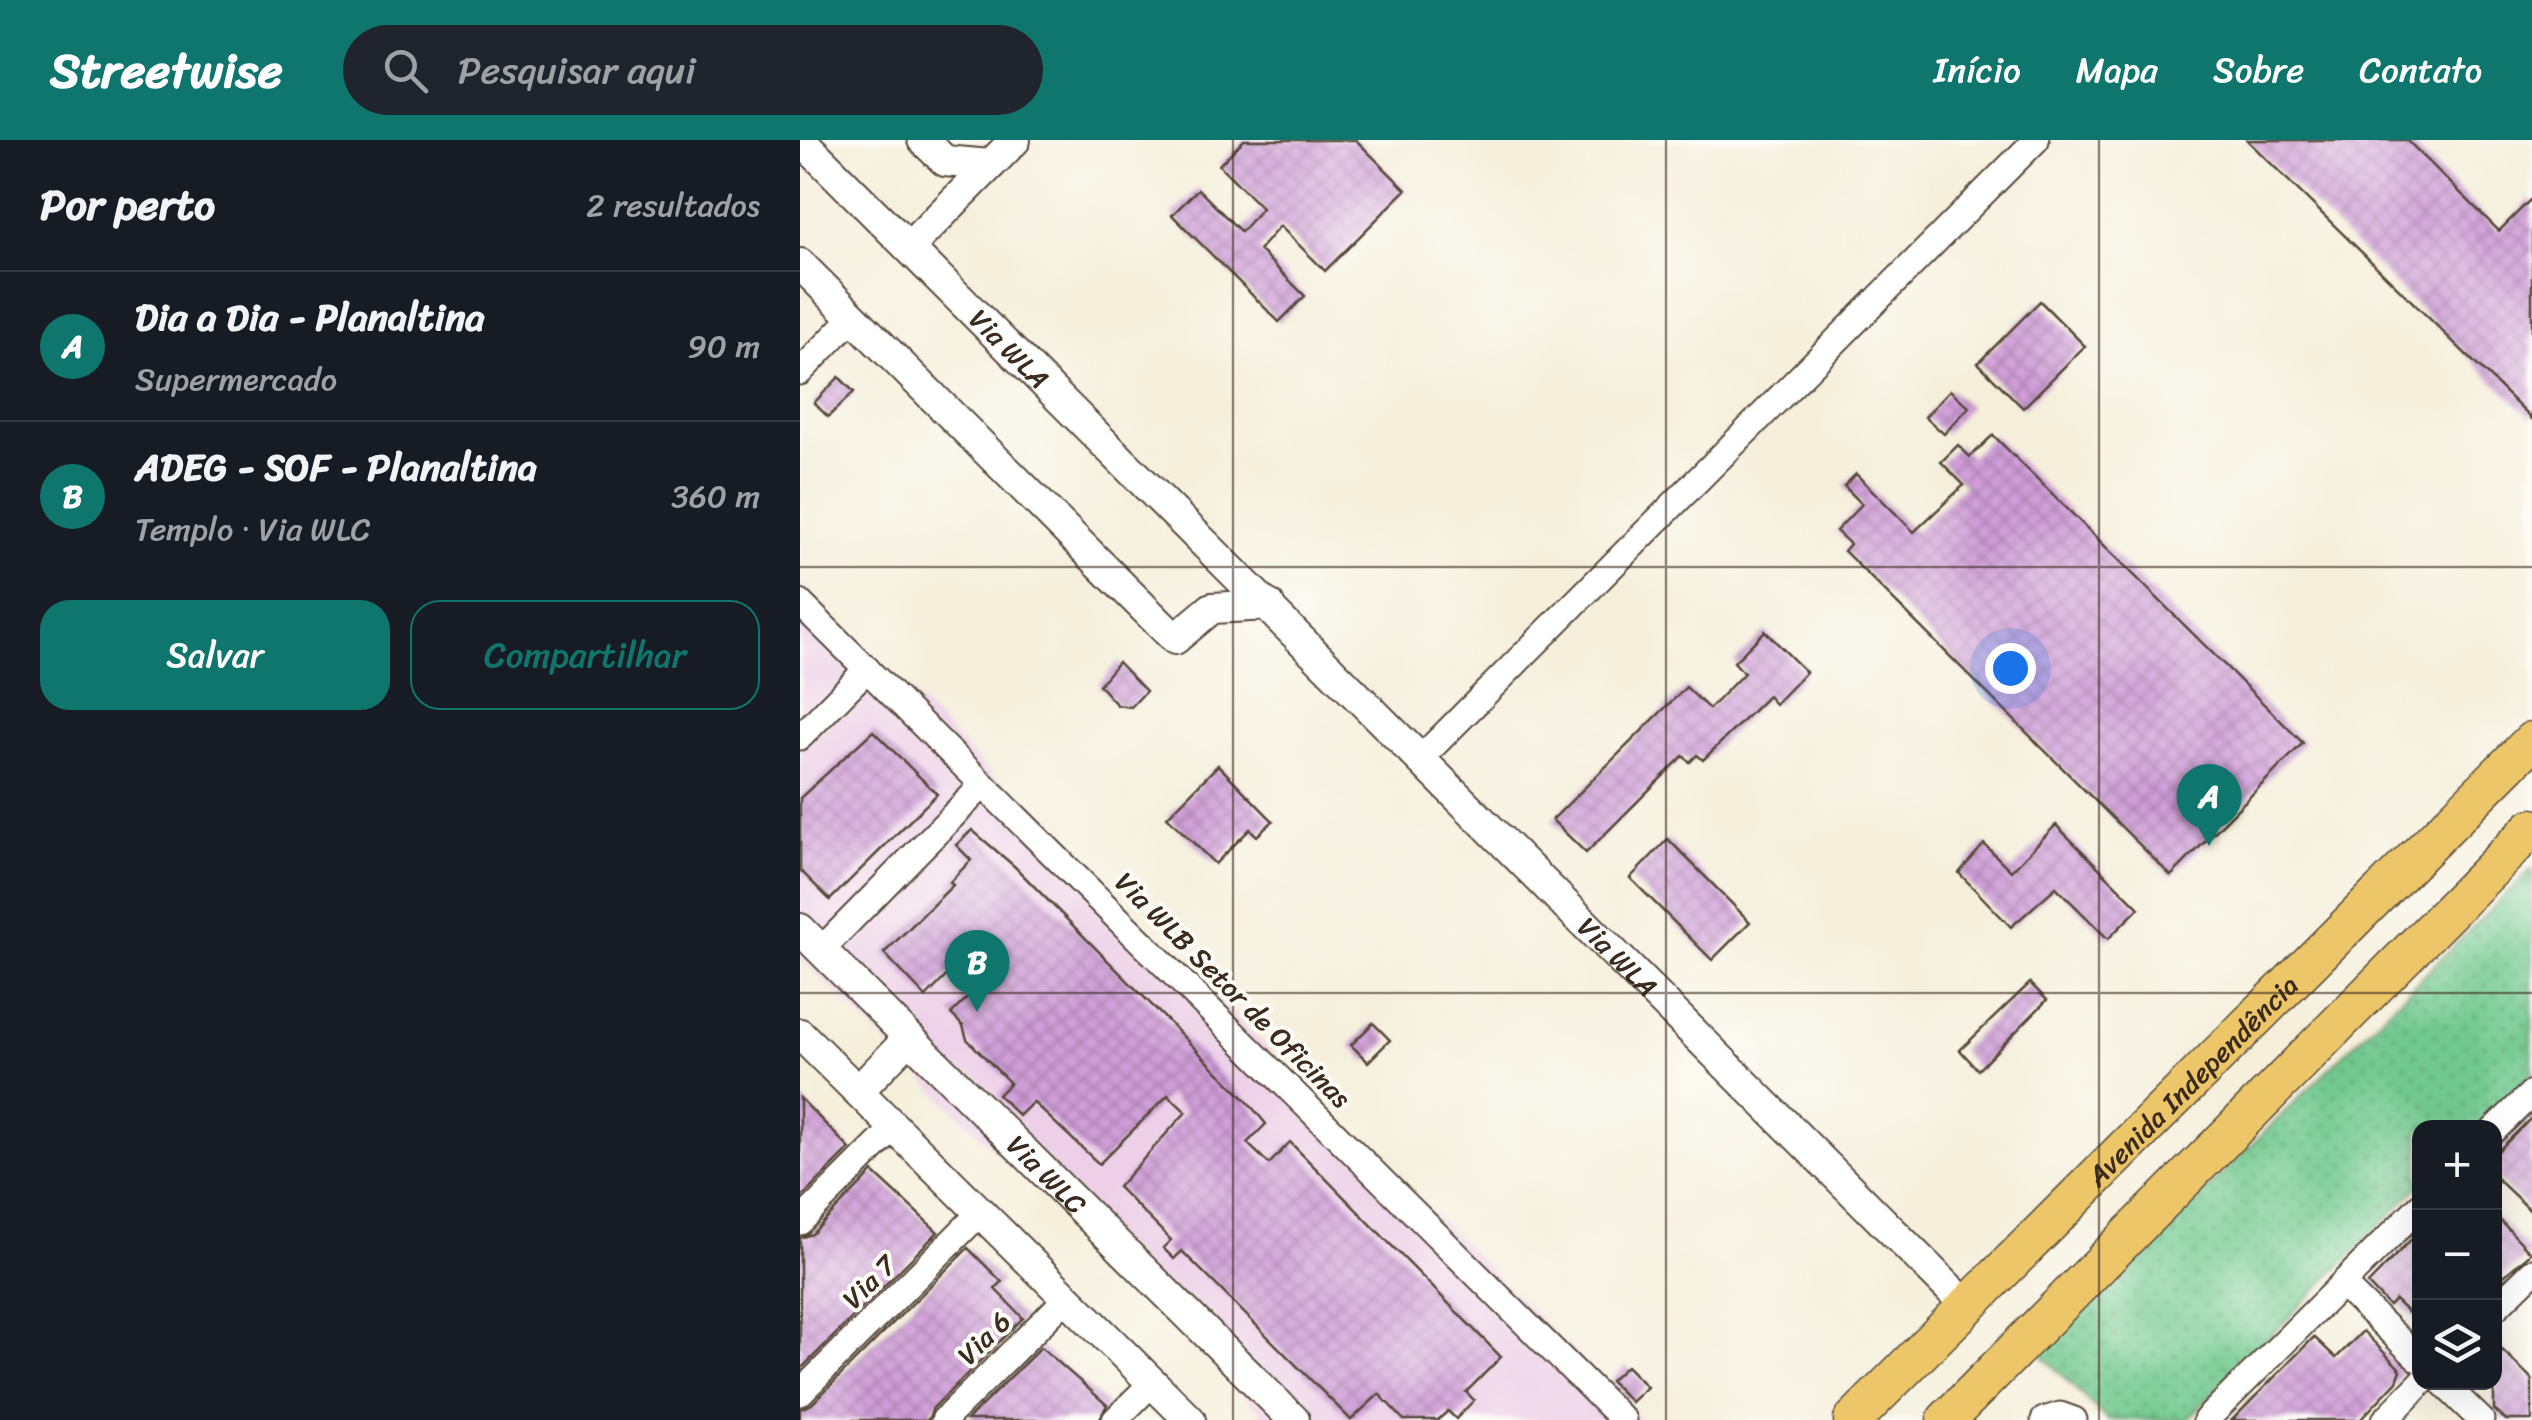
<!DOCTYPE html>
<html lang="pt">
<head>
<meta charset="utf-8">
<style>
	:root { --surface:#171b24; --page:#20242c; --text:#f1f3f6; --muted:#9ea1a6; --line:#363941; --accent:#0f766e }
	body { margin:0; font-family:Sriracha,sans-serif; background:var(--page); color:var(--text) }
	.controls { position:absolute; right:30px; bottom:30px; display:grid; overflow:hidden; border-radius:20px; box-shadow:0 10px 40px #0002 }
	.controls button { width:90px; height:90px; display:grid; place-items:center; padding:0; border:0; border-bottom:2px solid var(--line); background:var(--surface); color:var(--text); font:50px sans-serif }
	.you { position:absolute; left:1210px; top:528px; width:35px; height:35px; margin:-25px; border:8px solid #fff; border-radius:50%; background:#1a73e8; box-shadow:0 0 0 15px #1a73e833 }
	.badge { display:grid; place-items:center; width:65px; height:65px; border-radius:50%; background:var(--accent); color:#fff; font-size:32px; font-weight:700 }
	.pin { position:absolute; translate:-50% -82px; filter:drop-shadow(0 2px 5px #0008) }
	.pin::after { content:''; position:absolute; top:52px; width:35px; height:30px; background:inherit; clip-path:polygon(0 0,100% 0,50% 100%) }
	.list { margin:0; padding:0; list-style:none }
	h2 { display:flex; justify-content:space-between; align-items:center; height:130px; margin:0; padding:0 40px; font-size:42px }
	h2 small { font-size:32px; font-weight:400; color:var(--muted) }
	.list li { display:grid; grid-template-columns:65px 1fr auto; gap:30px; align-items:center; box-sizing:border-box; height:150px; padding:0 40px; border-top:2px solid var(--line) }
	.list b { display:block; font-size:38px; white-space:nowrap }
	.list p { margin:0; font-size:32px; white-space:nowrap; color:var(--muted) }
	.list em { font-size:32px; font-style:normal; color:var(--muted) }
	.actions { display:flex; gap:20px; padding:30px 40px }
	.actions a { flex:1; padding:22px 0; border:2px solid var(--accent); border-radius:30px; text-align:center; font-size:35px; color:var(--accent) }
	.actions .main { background:var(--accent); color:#fff }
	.icon { flex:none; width:55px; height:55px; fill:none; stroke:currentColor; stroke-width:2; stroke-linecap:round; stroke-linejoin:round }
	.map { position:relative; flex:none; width:1732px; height:1280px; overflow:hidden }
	header { display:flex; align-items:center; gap:60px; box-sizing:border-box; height:140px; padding:0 50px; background:var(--accent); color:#fff }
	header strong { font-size:48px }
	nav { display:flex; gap:55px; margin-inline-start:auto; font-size:35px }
	.search { width:700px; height:90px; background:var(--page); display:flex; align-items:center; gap:25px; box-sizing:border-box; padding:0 35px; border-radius:55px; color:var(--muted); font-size:38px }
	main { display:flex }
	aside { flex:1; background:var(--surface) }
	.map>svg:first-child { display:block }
	.built { fill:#edd0e8 }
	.grass { fill:url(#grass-dots); stroke:#567a56; stroke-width:2.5 }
	.building { fill:url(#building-cross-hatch) }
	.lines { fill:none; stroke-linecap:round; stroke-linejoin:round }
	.minor-casing { stroke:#57483a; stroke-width:29 }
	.tertiary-casing { stroke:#57483a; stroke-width:34 }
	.primary-casing { stroke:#57483a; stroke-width:41 }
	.minor { stroke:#fff; stroke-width:25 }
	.tertiary { stroke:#fff; stroke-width:30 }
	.primary { stroke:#ecc669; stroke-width:38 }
	.grid { fill:none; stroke:#3b2a1e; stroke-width:2.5; stroke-opacity:0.55 }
	.labels { text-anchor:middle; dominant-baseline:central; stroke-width:8; stroke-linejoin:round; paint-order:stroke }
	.street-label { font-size:28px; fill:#3b2a1e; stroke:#fdfcf7 }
</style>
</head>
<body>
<header>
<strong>Streetwise</strong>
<div class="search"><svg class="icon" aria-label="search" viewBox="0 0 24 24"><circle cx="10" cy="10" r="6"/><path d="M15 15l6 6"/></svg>Pesquisar aqui</div>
<nav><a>Início</a><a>Mapa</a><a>Sobre</a><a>Contato</a></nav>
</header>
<main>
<aside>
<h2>Por perto<small>2 resultados</small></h2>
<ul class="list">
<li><span class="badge">A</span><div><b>Dia a Dia - Planaltina</b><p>Supermercado</p></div><em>90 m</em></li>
<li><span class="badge">B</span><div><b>ADEG - SOF - Planaltina</b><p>Templo · Via WLC</p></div><em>360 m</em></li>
</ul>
<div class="actions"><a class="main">Salvar</a><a>Compartilhar</a></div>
</aside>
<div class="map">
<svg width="1732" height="1280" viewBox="0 0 1732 1280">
	<defs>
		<pattern id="grass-dots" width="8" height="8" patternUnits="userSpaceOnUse" patternTransform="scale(2.5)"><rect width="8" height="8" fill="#71c98f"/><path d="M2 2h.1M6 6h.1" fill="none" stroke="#5ea374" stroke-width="1.8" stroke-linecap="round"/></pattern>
		<pattern id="building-cross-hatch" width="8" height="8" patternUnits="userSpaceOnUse" patternTransform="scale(2.5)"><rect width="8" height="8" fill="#d09ed9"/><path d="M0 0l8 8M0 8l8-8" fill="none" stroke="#aa81af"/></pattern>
	</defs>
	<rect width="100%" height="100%" fill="#fdfcf7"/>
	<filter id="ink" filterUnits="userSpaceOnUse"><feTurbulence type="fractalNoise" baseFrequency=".01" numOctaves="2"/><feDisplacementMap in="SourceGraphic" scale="20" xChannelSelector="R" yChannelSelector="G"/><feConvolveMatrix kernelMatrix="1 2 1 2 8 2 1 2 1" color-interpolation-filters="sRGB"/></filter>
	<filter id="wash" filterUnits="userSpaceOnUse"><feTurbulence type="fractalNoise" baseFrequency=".0048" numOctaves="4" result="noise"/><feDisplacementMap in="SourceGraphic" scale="40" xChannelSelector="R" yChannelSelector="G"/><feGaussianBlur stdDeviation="2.25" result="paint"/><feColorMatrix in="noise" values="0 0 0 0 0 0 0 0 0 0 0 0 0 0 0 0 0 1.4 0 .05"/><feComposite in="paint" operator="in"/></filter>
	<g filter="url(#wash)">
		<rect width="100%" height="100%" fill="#f5efdc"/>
		<polygon class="built" points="0,444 841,1280 468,1280 0,817"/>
		<polygon class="grass" points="1732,729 1732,933 1678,987 1620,988 1619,1046 1387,1280 1307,1280 1240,1213"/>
		<g id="blocks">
			<g class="building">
				<polygon points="444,0 556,0 606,50 525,131 480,86 459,110 505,156 479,182 372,75 398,49 441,92 462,68 419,25"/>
				<polygon points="1447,0 1607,0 1699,91 1732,58 1732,279"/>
				<polygon points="1240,161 1285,206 1223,268 1178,223"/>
				<polygon points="39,237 54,252 28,277 14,263"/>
				<polygon points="1150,250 1169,267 1144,294 1125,277"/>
				<polygon points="1193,295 1503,603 1371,736 1044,411 1050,404 1036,391 1062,364 1044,346 1056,334 1114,392 1164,345 1141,322 1158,305 1170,317"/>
				<polygon points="965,491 1006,532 975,564 968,556 903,620 897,615 890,622 883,616 786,713 752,680 886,547 909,569 944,533 934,522"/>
				<polygon points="318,522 346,551 331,567 317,565 299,545"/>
				<polygon points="73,591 137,654 30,760 0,730 0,658"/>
				<polygon points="418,625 473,681 457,696 450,689 415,724 367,677"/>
				<polygon points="1256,685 1339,768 1308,799 1256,747 1211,787 1159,733 1184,704 1211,731"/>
				<polygon points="172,690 214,726 446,960 466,984 447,1003 469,1024 490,1002 701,1217 666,1252 674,1260 656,1279 648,1271 638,1280 604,1280 579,1254 551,1280 382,1111 374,1119 363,1108 371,1100 318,1047 386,972 368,955 299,1024 233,962 219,976 198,955 210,943 167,899 163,886 151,874 177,848 156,826 126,857 84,813 153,745 150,742 171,720 156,705"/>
				<polygon points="868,699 950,782 912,820 830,738"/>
				<polygon points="1230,843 1247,860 1178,930 1160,910"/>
				<polygon points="573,883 590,900 568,922 551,905"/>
				<polygon points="0,958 50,1009 0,1059"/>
				<polygon points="1732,977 1732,1072 1694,1036 1694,1015"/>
				<polygon points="73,1032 138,1092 0,1230 0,1098 12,1094"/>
				<polygon points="1694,1074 1731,1113 1694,1144"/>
				<polygon points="1620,1090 1620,1184 1595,1160 1589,1166 1568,1144"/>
				<polygon points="168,1108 202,1142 195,1149 223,1178 133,1268 128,1280 0,1280 0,1269 12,1264"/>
				<polygon points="1563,1191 1601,1230 1597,1241 1560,1280 1432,1280 1514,1197 1536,1218"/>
				<polygon points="1694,1202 1732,1239 1732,1280 1706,1280 1694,1270"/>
				<polygon points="241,1207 307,1265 299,1280 167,1280"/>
				<polygon points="826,1226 847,1247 831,1262 810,1241"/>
			</g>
		</g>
	</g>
	<g filter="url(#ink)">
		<use href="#blocks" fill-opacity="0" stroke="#57483a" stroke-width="2.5"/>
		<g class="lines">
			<g class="minor-casing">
				<g id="minor">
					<polyline points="0,232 54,176"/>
					<polyline points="0,463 823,1280"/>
					<polyline points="0,597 67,529"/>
					<polyline points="622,617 1236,0"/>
					<polyline points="21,810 183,645"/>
					<polyline points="1694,990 1732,953"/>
					<polyline points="0,1082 94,988"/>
					<polyline points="1542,1144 1620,1220"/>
					<polyline points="1694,1169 1732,1132"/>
					<polyline points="1642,1242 1681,1280"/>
					<polyline points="0,1253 180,1073"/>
					<polyline points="144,1280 267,1158"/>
					<polyline points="315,1280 352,1243"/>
					<polyline points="1244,1280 1260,1275 1274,1280"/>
					<polyline points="1406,1280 1620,1066"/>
					<polyline points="1585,1280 1622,1242"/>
				</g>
			</g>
			<g class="tertiary-casing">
				<g id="tertiary">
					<path id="s1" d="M1,0L1167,1166"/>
					<polyline points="123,0 145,21 190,25"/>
					<polyline points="109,107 215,0"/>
					<polyline points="0,124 375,499 412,468 469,465"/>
					<path id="s2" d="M0,789L494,1280"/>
					<polyline points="0,894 390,1280"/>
					<polyline points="58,951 109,898"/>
				</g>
			</g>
			<g class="primary-casing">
				<g id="primary">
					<path id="s3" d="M1053,1280L1732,601"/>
					<polyline points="1146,1280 1732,688"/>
				</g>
			</g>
			<use href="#minor" class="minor"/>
			<use href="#tertiary" class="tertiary"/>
			<use href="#primary" class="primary"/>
		</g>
	</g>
	<path class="grid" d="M433,0V1280M866,0V1280M1299,0V1280M0,427H1732M0,853H1732"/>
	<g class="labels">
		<g class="street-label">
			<text stroke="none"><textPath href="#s1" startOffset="295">Via WLA</textPath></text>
			<text stroke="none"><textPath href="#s1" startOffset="1155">Via WLA</textPath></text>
			<text transform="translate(433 850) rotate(45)">Via WLB Setor de Oficinas</text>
			<text stroke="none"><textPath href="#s3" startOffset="480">Avenida Independência</textPath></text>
			<text stroke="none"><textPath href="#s2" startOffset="348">Via WLC</textPath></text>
			<text transform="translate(69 1142) rotate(-45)">Via 7</text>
			<text transform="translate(184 1198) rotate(-45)">Via 6</text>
		</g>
	</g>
</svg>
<div class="controls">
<button>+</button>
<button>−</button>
<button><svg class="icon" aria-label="layers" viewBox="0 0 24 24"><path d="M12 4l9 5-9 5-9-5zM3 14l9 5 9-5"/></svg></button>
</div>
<div class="you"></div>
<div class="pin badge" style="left:1409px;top:706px">A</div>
<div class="pin badge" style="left:177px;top:872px">B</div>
</div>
</main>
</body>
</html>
